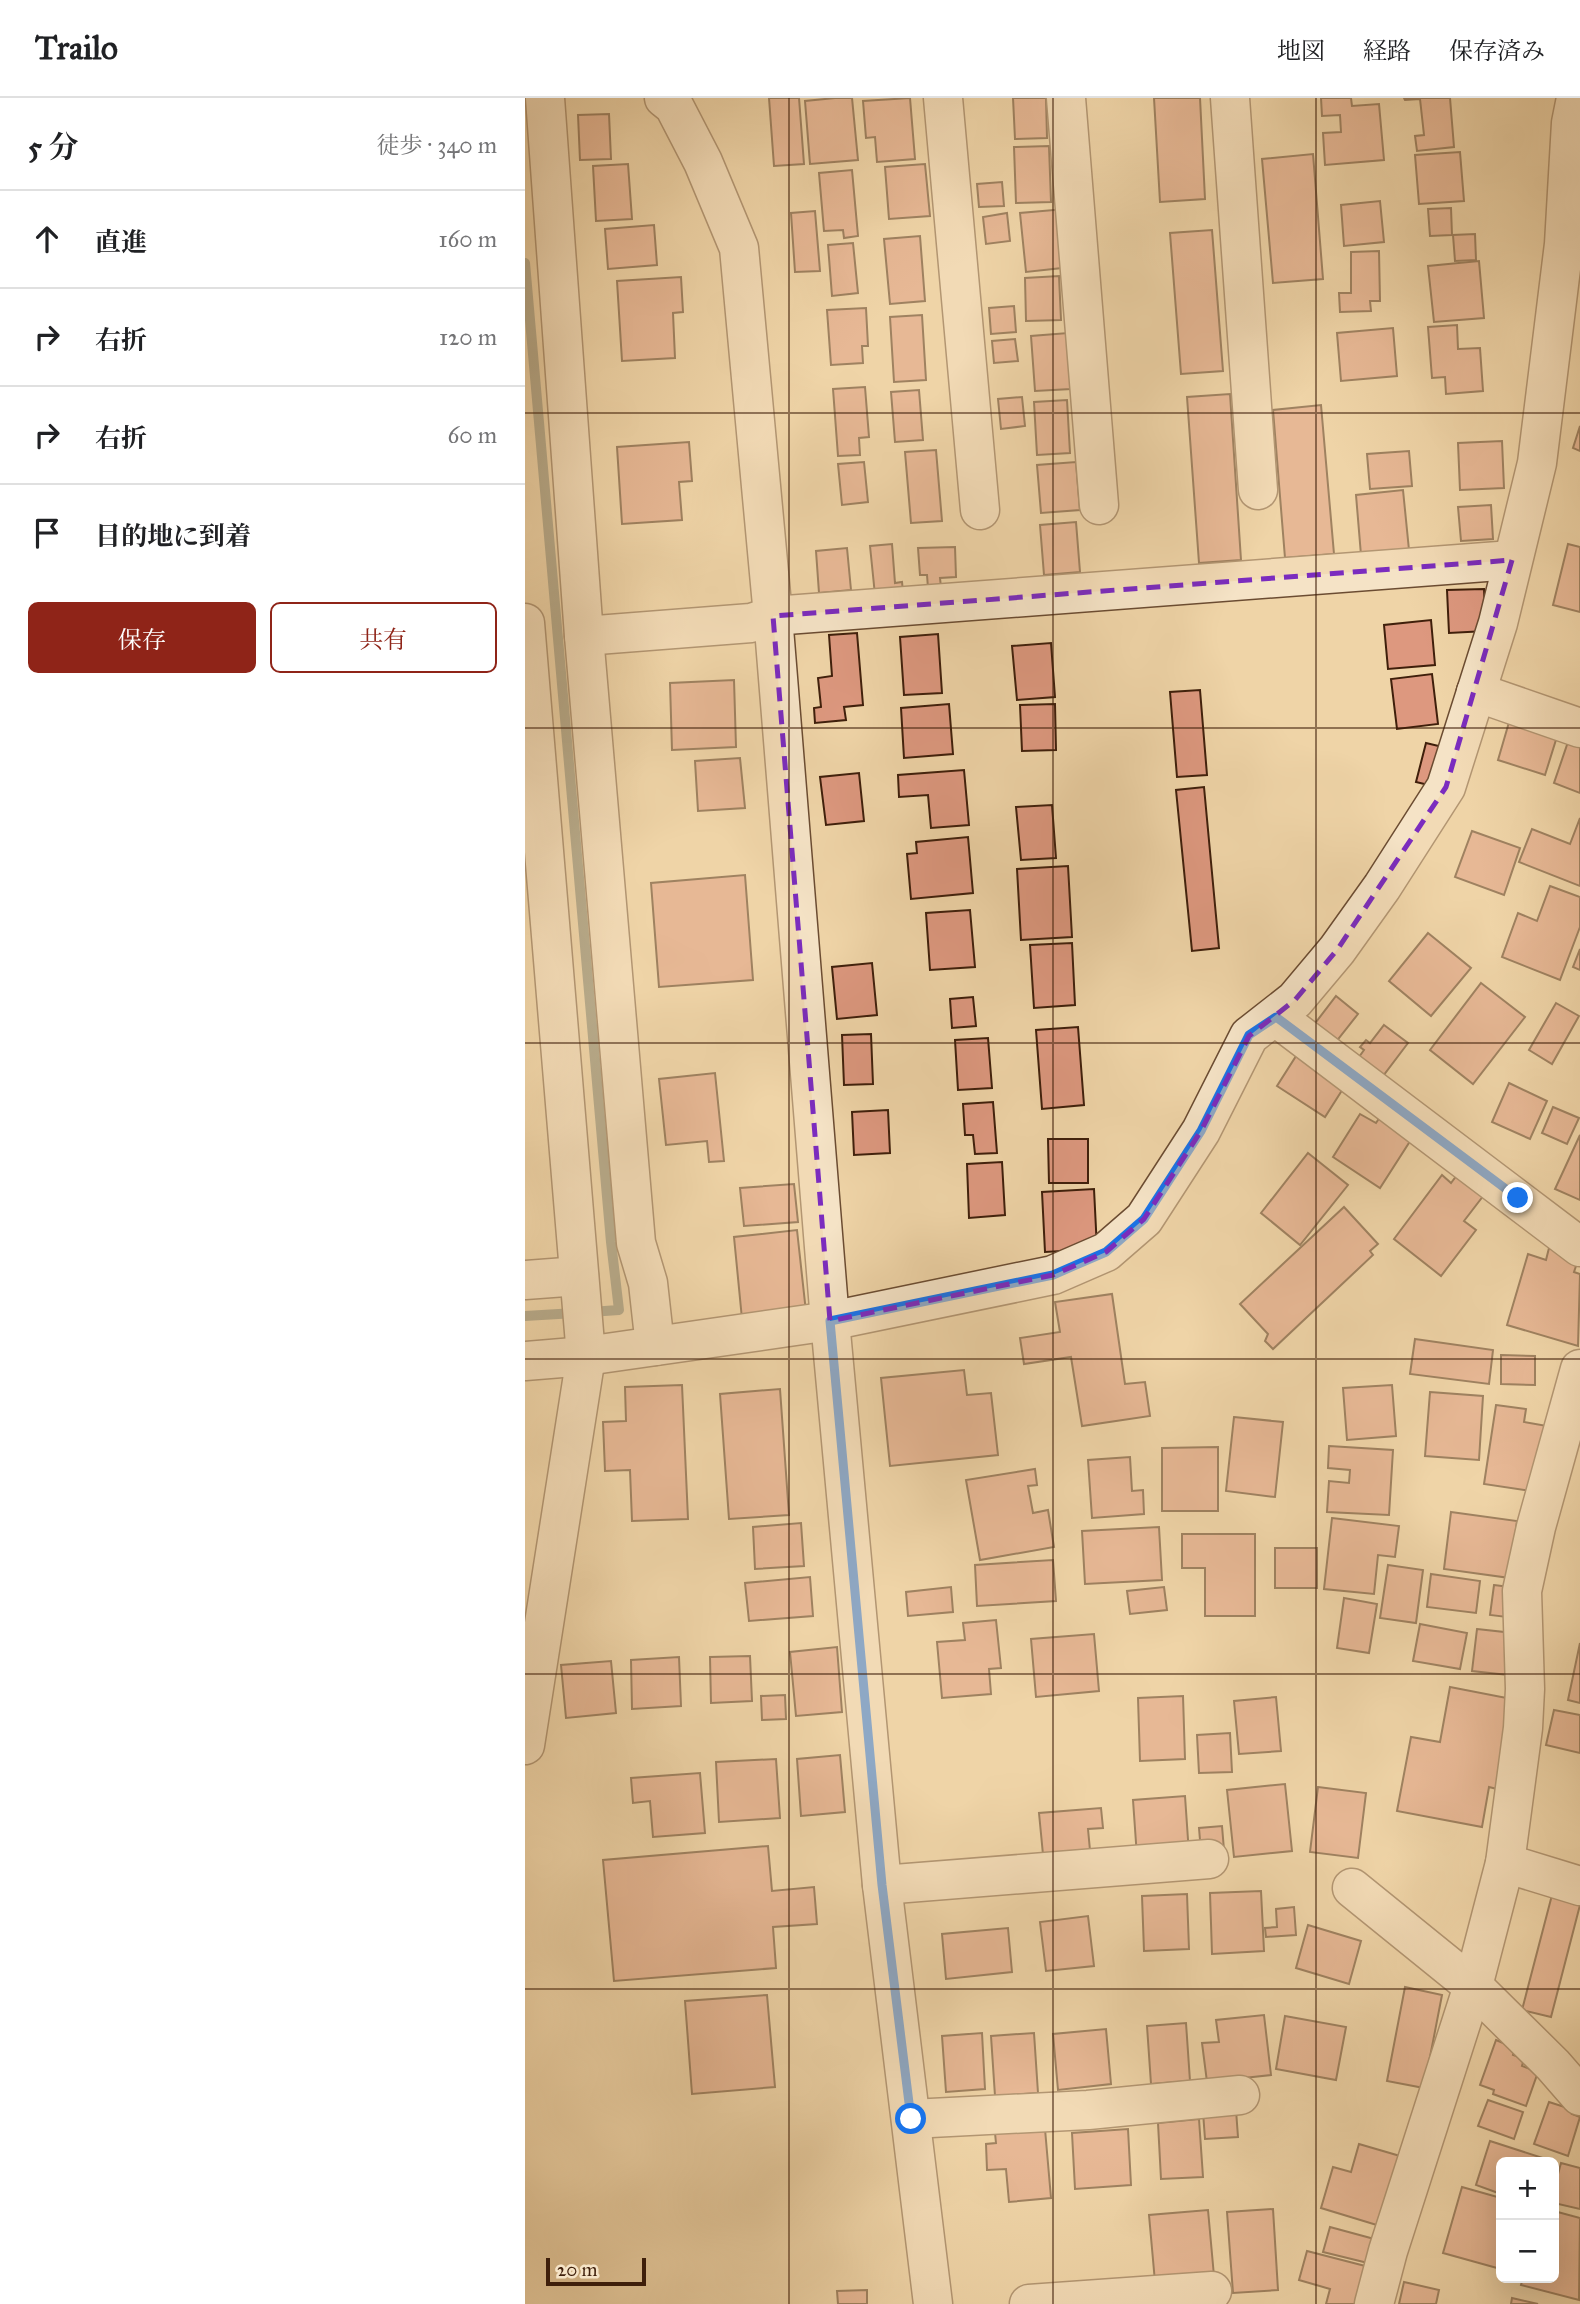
<!DOCTYPE html>
<html lang="ja">
<head>
<meta charset="utf-8">
<style>
	:root { --surface:#fff; --page:#f6f6f6; --text:#202124; --muted:#757577; --line:#e0e0e0; --accent:#8f2418 }
	body { margin:0; font-family:"IM FELL Great Primer","Noto Serif JP",serif; background:var(--page); color:var(--text) }
	.controls { position:absolute; right:21px; bottom:21px; display:grid; overflow:hidden; border-radius:10px; box-shadow:0 7px 28px #0002 }
	.controls button { width:63px; height:63px; display:grid; place-items:center; padding:0; border:0; border-bottom:2px solid var(--line); background:var(--surface); color:var(--text); font:35px sans-serif }
	.scale { position:absolute; left:21px; bottom:18px; width:100px; box-sizing:border-box; padding-left:7px; border:4px solid #3f1f0b; border-top:0; font-size:19px; line-height:24px; white-space:nowrap; color:#3f1f0b; -webkit-text-stroke:5px #f5e3c6; paint-order:stroke }
	.stop { position:absolute; width:21px; height:21px; margin:-16px; border:5px solid #1a73e8; border-radius:50%; background:#fff }
	.stop.end { background:#1a73e8; border-color:#fff; box-shadow:0 2px 7px #0008 }
	.list { margin:0; padding:0; list-style:none }
	h2 { display:flex; justify-content:space-between; align-items:center; height:91px; margin:0; padding:0 28px; font-size:30px }
	h2 small { font-size:23px; font-weight:400; color:var(--muted) }
	.list li { display:grid; grid-template-columns:46px 1fr auto; gap:21px; align-items:center; box-sizing:border-box; height:98px; padding:0 28px; border-top:2px solid var(--line) }
	.list b { display:block; font-size:26px; white-space:nowrap }
	.list em { font-size:23px; font-style:normal; color:var(--muted) }
	.actions { display:flex; gap:14px; padding:21px 28px }
	.actions a { flex:1; padding:16px 0; border:2px solid var(--accent); border-radius:10px; text-align:center; font-size:24px; color:var(--accent) }
	.actions .main { background:var(--accent); color:#fff }
	.icon { flex:none; width:38px; height:38px; fill:none; stroke:currentColor; stroke-width:2; stroke-linecap:round; stroke-linejoin:round }
	.map { position:relative; flex:none; width:1055px; height:2206px; overflow:hidden }
	header { display:flex; align-items:center; gap:42px; box-sizing:border-box; height:98px; padding:0 35px; background:var(--surface); border-bottom:2px solid var(--line) }
	header strong { font-size:33px }
	nav { display:flex; gap:38px; margin-inline-start:auto; font-size:24px }
	main { display:flex }
	aside { flex:1; background:var(--surface) }
	.map>svg:first-child { display:block }
	.lines { fill:none; stroke-linecap:round; stroke-linejoin:round }
	.stream { stroke:#767b68; stroke-width:10 }
	.building { fill:#dd987f; stroke:#3f1f0b; stroke-width:2 }
	.minor-casing { stroke:#6b4c32; stroke-width:41 }
	.minor { stroke:#f5e3c6; stroke-width:38 }
	.route { stroke:#1a73e8; stroke-width:9 }
	.marked { fill:none; stroke:#7b2cbf; stroke-width:5; stroke-dasharray:14 9; stroke-linejoin:round }
	.grid { fill:none; stroke:#3f1f0b; stroke-width:2; stroke-opacity:0.55 }
</style>
</head>
<body>
<header>
<strong>Trailo</strong>
<nav><a>地図</a><a>経路</a><a>保存済み</a></nav>
</header>
<main>
<aside>
<h2>5 分<small>徒歩 · 340 m</small></h2>
<ul class="list">
<li><svg class="icon" aria-label="ahead" viewBox="0 0 24 24"><path d="M12 20V5M6 11l6-6 6 6"/></svg><div><b>直進</b></div><em>160 m</em></li>
<li><svg class="icon" aria-label="right" viewBox="0 0 24 24"><path d="M7 20v-9h11M14 6l5 5-5 5"/></svg><div><b>右折</b></div><em>120 m</em></li>
<li><svg class="icon" aria-label="right" viewBox="0 0 24 24"><path d="M7 20v-9h11M14 6l5 5-5 5"/></svg><div><b>右折</b></div><em>60 m</em></li>
<li><svg class="icon" aria-label="arrive" viewBox="0 0 24 24"><path d="M6 21V4h12l-3 4 3 4H6"/></svg><div><b>目的地に到着</b></div></li>
</ul>
<div class="actions"><a class="main">保存</a><a>共有</a></div>
</aside>
<div class="map">
<svg width="1055" height="2206" viewBox="0 0 1055 2206">
	<rect width="100%" height="100%" fill="#efd4a7"/>
	<filter id="stains"><feTurbulence type="fractalNoise" baseFrequency=".00286" numOctaves="4"/><feColorMatrix values="0 0 0 0 .2 0 0 0 0 .09 0 0 0 0 .02 0 0 0 .5 -.17"/></filter>
	<radialGradient id="worn" r=".72"><stop offset=".6" stop-color="#630" stop-opacity="0"/><stop offset="1" stop-color="#630" stop-opacity=".3"/></radialGradient>
	<g class="lines">
		<g class="stream">
			<polyline points="0,165 86,1144 94,1212 65,1214"/>
			<polyline points="0,1218 50,1215"/>
		</g>
	</g>
	<g class="building">
		<polygon points="244,0 274,0 279,66 249,68"/>
		<polygon points="310,0 327,0 333,62 285,66 280,3"/>
		<polygon points="385,0 390,61 352,64 350,39 341,40 338,3"/>
		<polygon points="488,0 521,0 522,40 490,41"/>
		<polygon points="629,0 675,0 680,101 635,104"/>
		<polygon points="796,0 826,0 827,8 854,6 859,62 800,67 798,35 816,34 815,17 797,18"/>
		<polygon points="879,0 925,0 929,49 892,53 890,38 899,37 895,1 880,2"/>
		<polygon points="84,16 86,61 55,62 53,17"/>
		<polygon points="524,48 526,104 491,105 489,49"/>
		<polygon points="935,54 939,103 894,106 890,57"/>
		<polygon points="788,56 798,181 748,185 737,61"/>
		<polygon points="103,66 107,121 71,123 68,68"/>
		<polygon points="400,66 405,118 364,121 360,69"/>
		<polygon points="327,72 333,138 319,140 318,132 299,133 294,75"/>
		<polygon points="477,84 479,108 454,109 452,86"/>
		<polygon points="855,103 859,144 819,148 816,107"/>
		<polygon points="926,110 927,137 905,138 903,111"/>
		<polygon points="540,111 546,169 501,174 495,115"/>
		<polygon points="290,113 295,173 270,174 266,115"/>
		<polygon points="482,115 485,143 461,146 458,119"/>
		<polygon points="129,127 132,167 83,171 80,131"/>
		<polygon points="687,132 698,273 656,276 645,135"/>
		<polygon points="950,136 951,162 930,163 928,137"/>
		<polygon points="395,138 400,203 365,206 359,141"/>
		<polygon points="328,145 333,195 307,198 303,147"/>
		<polygon points="854,153 855,203 845,203 846,213 815,214 814,195 826,195 826,154"/>
		<polygon points="954,163 959,220 909,224 903,168"/>
		<polygon points="534,178 536,222 501,223 500,180"/>
		<polygon points="156,179 158,214 148,215 150,260 97,263 92,183"/>
		<polygon points="489,208 491,234 466,236 464,210"/>
		<polygon points="341,210 343,248 337,248 338,265 306,267 302,212"/>
		<polygon points="397,217 401,282 369,284 365,219"/>
		<polygon points="932,227 933,251 955,250 958,293 921,296 920,279 907,280 903,229"/>
		<polygon points="868,230 872,278 816,283 812,235"/>
		<polygon points="543,235 546,291 510,293 506,238"/>
		<polygon points="490,241 493,263 469,265 467,243"/>
		<polygon points="340,289 344,339 334,340 335,357 313,358 308,291"/>
		<polygon points="394,292 398,342 370,344 366,294"/>
		<polygon points="705,296 716,462 674,465 662,299"/>
		<polygon points="497,299 500,328 476,331 473,301"/>
		<polygon points="542,302 545,355 512,357 509,304"/>
		<polygon points="796,307 809,456 760,460 748,312"/>
		<polygon points="1055,328 1055,353 1048,350"/>
		<polygon points="977,343 979,390 935,392 933,345"/>
		<polygon points="164,344 167,383 154,384 157,422 97,426 92,349"/>
		<polygon points="411,352 417,423 386,425 380,354"/>
		<polygon points="884,353 887,388 845,391 842,356"/>
		<polygon points="339,364 343,404 317,407 313,366"/>
		<polygon points="551,364 555,412 516,415 512,367"/>
		<polygon points="878,392 884,452 836,457 831,397"/>
		<polygon points="966,407 968,441 936,443 933,409"/>
		<polygon points="551,424 555,474 519,477 515,427"/>
		<polygon points="367,446 370,485 377,484 378,494 350,497 345,448"/>
		<polygon points="1043,446 1055,449 1055,514 1028,507"/>
		<polygon points="430,449 431,479 415,480 416,489 403,490 402,477 395,477 393,450"/>
		<polygon points="322,450 326,492 294,495 291,453"/>
		<polygon points="959,491 961,533 924,535 922,492"/>
		<polygon points="906,522 910,567 863,571 859,527"/>
		<polygon points="332,535 338,607 319,609 321,622 290,625 289,610 296,609 293,580 307,578 304,537"/>
		<polygon points="413,536 417,595 379,597 375,539"/>
		<polygon points="526,545 530,599 492,602 487,548"/>
		<polygon points="907,576 913,626 872,631 866,581"/>
		<polygon points="209,582 211,649 147,652 145,585"/>
		<polygon points="675,592 682,677 652,679 645,594"/>
		<polygon points="424,606 428,656 379,660 376,610"/>
		<polygon points="530,606 531,652 497,653 495,607"/>
		<polygon points="987,614 1035,629 1020,677 973,662"/>
		<polygon points="1045,638 1055,641 1055,695 1029,685"/>
		<polygon points="901,645 922,650 912,689 891,684"/>
		<polygon points="215,660 220,710 173,713 170,663"/>
		<polygon points="439,672 444,727 406,730 403,697 374,699 373,677"/>
		<polygon points="334,675 339,723 301,727 295,679"/>
		<polygon points="679,689 694,850 667,853 651,692"/>
		<polygon points="527,707 531,760 496,762 491,709"/>
		<polygon points="1055,720 1055,788 994,764 1007,731 1045,746"/>
		<polygon points="947,733 995,750 979,797 930,779"/>
		<polygon points="443,739 448,795 386,801 382,756 392,755 391,744"/>
		<polygon points="543,768 547,839 496,842 492,771"/>
		<polygon points="220,777 228,882 134,889 126,785"/>
		<polygon points="1025,788 1055,799 1055,829 1035,882 977,859 993,815 1012,823"/>
		<polygon points="445,812 450,869 405,872 401,815"/>
		<polygon points="903,835 946,870 906,918 864,883"/>
		<polygon points="547,845 550,907 509,910 505,847"/>
		<polygon points="1055,851 1055,872 1048,869"/>
		<polygon points="347,865 352,917 312,921 307,869"/>
		<polygon points="956,885 1000,919 948,986 905,952"/>
		<polygon points="811,898 833,916 810,945 788,928"/>
		<polygon points="448,899 451,928 427,930 425,901"/>
		<polygon points="1031,905 1054,918 1027,966 1004,952"/>
		<polygon points="859,927 883,945 858,978 834,959 839,952 835,949 841,942 845,945"/>
		<polygon points="553,929 559,1007 517,1011 511,932"/>
		<polygon points="346,936 348,986 319,987 317,937"/>
		<polygon points="463,940 467,990 433,992 430,942"/>
		<polygon points="773,955 821,986 800,1019 752,988"/>
		<polygon points="190,975 199,1063 184,1064 182,1043 141,1047 134,981"/>
		<polygon points="984,985 1022,1003 1005,1041 967,1024"/>
		<polygon points="468,1004 472,1055 450,1056 448,1037 440,1037 438,1006"/>
		<polygon points="1028,1009 1054,1020 1042,1046 1017,1035"/>
		<polygon points="363,1012 365,1055 329,1057 327,1014"/>
		<polygon points="835,1016 851,1025 857,1016 889,1037 855,1090 808,1059"/>
		<polygon points="1055,1037 1055,1102 1030,1091"/>
		<polygon points="523,1041 563,1041 563,1085 524,1085"/>
		<polygon points="783,1055 823,1087 775,1147 736,1115"/>
		<polygon points="477,1064 480,1117 444,1120 442,1066"/>
		<polygon points="935,1073 962,1093 939,1123 951,1132 916,1178 869,1141 917,1077 926,1085"/>
		<polygon points="269,1086 273,1124 219,1128 215,1090"/>
		<polygon points="569,1091 572,1151 520,1154 517,1094"/>
		<polygon points="819,1109 853,1146 845,1153 848,1157 748,1251 740,1243 743,1236 715,1206"/>
		<polygon points="272,1132 281,1214 217,1221 209,1139"/>
		<polygon points="1024,1150 1054,1159 1049,1174 1055,1176 1053,1248 982,1227 1003,1156 1021,1162"/>
		<polygon points="587,1196 600,1286 620,1284 625,1318 557,1328 546,1259 499,1266 495,1240 535,1234 530,1204"/>
		<polygon points="890,1241 968,1252 964,1286 885,1276"/>
		<polygon points="976,1257 1010,1258 1010,1287 976,1286"/>
		<polygon points="439,1272 442,1297 466,1295 473,1357 365,1368 356,1280"/>
		<polygon points="157,1287 163,1421 107,1423 105,1372 80,1373 78,1324 101,1323 100,1289"/>
		<polygon points="867,1287 871,1338 822,1342 818,1290"/>
		<polygon points="255,1291 264,1417 204,1421 195,1296"/>
		<polygon points="905,1294 958,1298 954,1362 900,1358"/>
		<polygon points="971,1307 1001,1311 999,1324 1022,1328 1012,1394 959,1386"/>
		<polygon points="709,1319 758,1324 750,1399 701,1393"/>
		<polygon points="804,1348 868,1352 864,1417 802,1414 804,1383 824,1385 825,1372 803,1370"/>
		<polygon points="693,1349 693,1413 637,1413 637,1350"/>
		<polygon points="605,1359 607,1393 618,1392 619,1416 567,1420 563,1362"/>
		<polygon points="510,1371 512,1387 503,1388 508,1415 523,1412 529,1449 455,1462 441,1382"/>
		<polygon points="926,1414 992,1423 985,1480 919,1471"/>
		<polygon points="807,1420 874,1428 870,1459 853,1457 849,1496 799,1491"/>
		<polygon points="276,1425 279,1468 230,1471 228,1429"/>
		<polygon points="634,1429 637,1482 560,1486 557,1433"/>
		<polygon points="657,1436 730,1436 730,1518 680,1518 680,1470 657,1470"/>
		<rect x="750" y="1450" width="42" height="40"/>
		<polygon points="528,1462 531,1503 452,1508 450,1467"/>
		<polygon points="863,1467 898,1472 891,1525 855,1520"/>
		<polygon points="906,1476 955,1483 951,1515 902,1509"/>
		<polygon points="285,1479 288,1518 224,1523 220,1485"/>
		<polygon points="969,1487 993,1490 990,1520 965,1517"/>
		<polygon points="426,1489 428,1514 383,1518 381,1494"/>
		<polygon points="639,1489 642,1512 605,1516 602,1493"/>
		<polygon points="819,1500 852,1506 844,1555 812,1550"/>
		<polygon points="471,1522 476,1570 464,1571 466,1596 417,1600 412,1544 440,1542 438,1525"/>
		<polygon points="895,1526 942,1535 935,1571 888,1563"/>
		<polygon points="952,1531 988,1535 983,1577 947,1573"/>
		<polygon points="569,1536 574,1593 511,1599 506,1541"/>
		<polygon points="1055,1545 1055,1605 1043,1602"/>
		<polygon points="312,1549 317,1614 271,1618 265,1554"/>
		<polygon points="225,1558 227,1603 186,1605 185,1559"/>
		<polygon points="154,1559 156,1608 107,1611 106,1562"/>
		<polygon points="86,1563 91,1615 41,1620 36,1567"/>
		<polygon points="925,1589 992,1602 976,1692 964,1689 957,1729 872,1713 886,1639 915,1644"/>
		<polygon points="260,1597 261,1621 237,1622 236,1598"/>
		<polygon points="658,1598 660,1661 615,1663 613,1600"/>
		<polygon points="751,1599 756,1653 714,1656 709,1603"/>
		<polygon points="1029,1612 1055,1617 1055,1655 1021,1647"/>
		<polygon points="705,1635 707,1674 674,1675 672,1637"/>
		<polygon points="315,1657 320,1714 276,1718 272,1661"/>
		<polygon points="251,1661 255,1720 194,1724 191,1664"/>
		<polygon points="175,1675 180,1735 128,1739 125,1703 108,1705 106,1680"/>
		<polygon points="760,1686 767,1753 709,1759 702,1692"/>
		<polygon points="793,1689 841,1695 833,1760 785,1754"/>
		<polygon points="660,1698 664,1756 612,1759 608,1702"/>
		<polygon points="576,1710 578,1730 563,1731 566,1763 519,1767 514,1715"/>
		<polygon points="697,1728 699,1752 676,1754 674,1730"/>
		<polygon points="243,1748 247,1793 289,1789 292,1826 248,1829 251,1870 89,1883 78,1762"/>
		<polygon points="736,1793 739,1853 687,1856 685,1795"/>
		<polygon points="662,1796 664,1851 619,1853 617,1798"/>
		<polygon points="1027,1797 1055,1805 1055,1807 1026,1919 997,1912"/>
		<polygon points="769,1809 771,1837 741,1839 740,1830 752,1829 751,1811"/>
		<polygon points="563,1818 569,1868 521,1873 515,1824"/>
		<polygon points="783,1827 836,1843 824,1886 771,1870"/>
		<polygon points="483,1830 487,1874 421,1881 417,1836"/>
		<polygon points="880,1889 917,1897 899,1990 862,1983"/>
		<polygon points="242,1897 250,1989 167,1996 160,1903"/>
		<polygon points="739,1917 746,1977 682,1984 677,1945 694,1944 691,1922"/>
		<polygon points="760,1918 821,1929 811,1982 751,1971"/>
		<polygon points="661,1925 665,1983 626,1986 622,1928"/>
		<polygon points="581,1931 586,1986 533,1992 528,1936"/>
		<polygon points="457,1935 460,1991 421,1994 417,1938"/>
		<polygon points="509,1935 513,1995 470,1998 466,1938"/>
		<polygon points="971,1942 990,1950 988,1957 999,1961 997,1968 1013,1974 1001,2008 968,1996 969,1992 955,1987"/>
		<polygon points="963,2002 998,2014 989,2041 953,2028"/>
		<polygon points="1024,2004 1049,2012 1047,2016 1055,2019 1043,2058 1009,2046"/>
		<polygon points="711,2012 713,2039 680,2041 678,2014"/>
		<polygon points="674,2021 678,2079 636,2081 633,2025"/>
		<polygon points="520,2031 526,2100 484,2104 481,2071 462,2072 461,2046 471,2045 470,2035"/>
		<polygon points="603,2031 606,2087 550,2091 547,2035"/>
		<polygon points="965,2043 1030,2064 1029,2070 1029,2064 976,2064 976,2096 951,2087"/>
		<polygon points="834,2046 875,2058 855,2128 796,2110 808,2069 826,2074"/>
		<polygon points="1036,2065 1055,2070 1055,2111 1029,2105 1029,2091"/>
		<polygon points="937,2089 976,2100 976,2154 972,2170 918,2155"/>
		<polygon points="748,2111 753,2192 708,2195 702,2114"/>
		<polygon points="683,2112 689,2178 630,2184 624,2117"/>
		<polygon points="1029,2113 1055,2120 1054,2202 996,2187 998,2180 1029,2180"/>
		<polygon points="805,2129 853,2142 847,2166 798,2154"/>
		<polygon points="782,2153 848,2170 838,2206 801,2206 805,2191 774,2182"/>
		<polygon points="879,2184 914,2192 911,2206 874,2206"/>
		<polygon points="342,2192 342,2206 313,2206 312,2193"/>
		<polygon points="987,2200 1013,2206 986,2206"/>
	</g>
	<g class="lines">
		<g class="minor-casing">
			<g id="minor">
				<polyline points="20,0 59,538 111,1145 123,1185 130,1248"/>
				<polyline points="139,0 149,8 178,64 214,150 248,518 305,1223 357,1787 408,2206"/>
				<polyline points="418,0 455,412"/>
				<polyline points="541,0 574,407"/>
				<polyline points="705,0 733,392"/>
				<polyline points="0,525 61,1258 0,1647"/>
				<polyline points="59,538 226,525 248,518 987,462"/>
				<polyline points="951,594 1055,630"/>
				<polyline points="751,919 1055,1149"/>
				<polyline points="0,1182 54,1178"/>
				<polyline points="0,1263 61,1258 305,1223 528,1177 581,1154 619,1121 676,1033 724,938 770,902 812,852 857,789 921,689 973,525 1012,365 1039,146 1046,25 1051,0"/>
				<polyline points="980,1765 1055,1788"/>
				<polyline points="357,1787 684,1761"/>
				<polyline points="827,1790 948,1888 1028,1967 1055,1998"/>
				<polyline points="386,2021 563,2012 715,1997"/>
				<polyline points="504,2206 687,2193"/>
				<polyline points="849,2206 863,2153 948,1888 980,1765 998,1630 1000,1591 997,1493 1011,1429 1055,1271"/>
			</g>
		</g>
		<use href="#minor" class="minor"/>
	</g>
	<g class="lines">
		<polyline class="route" points="386,2021 357,1787 305,1223 528,1177 581,1154 619,1121 676,1033 724,937 751,919 993,1100"/>
	</g>
	<path d="M0 0H1055V2206H0ZM987,462L921,689L812,852L770,902L724,938L676,1033L619,1121L581,1154L528,1177L305,1223L248,518Z" fill="#efd4a7" fill-opacity=".55" fill-rule="evenodd"/>
	<path class="marked" d="M987,462L921,689L812,852L770,902L724,938L676,1033L619,1121L581,1154L528,1177L305,1223L248,518Z"/>
	<path class="grid" d="M264,0V2206M528,0V2206M791,0V2206M0,315H1055M0,630H1055M0,945H1055M0,1261H1055M0,1576H1055M0,1891H1055"/>
	<rect width="100%" height="100%" filter="url(#stains)"/>
	<rect width="100%" height="100%" fill="url(#worn)"/>
</svg>
<div class="controls">
<button>+</button>
<button>−</button>
</div>
<div class="scale">20 m</div>
<div class="stop" style="left:386px;top:2021px"></div>
<div class="stop end" style="left:993px;top:1100px"></div>
</div>
</main>
</body>
</html>
